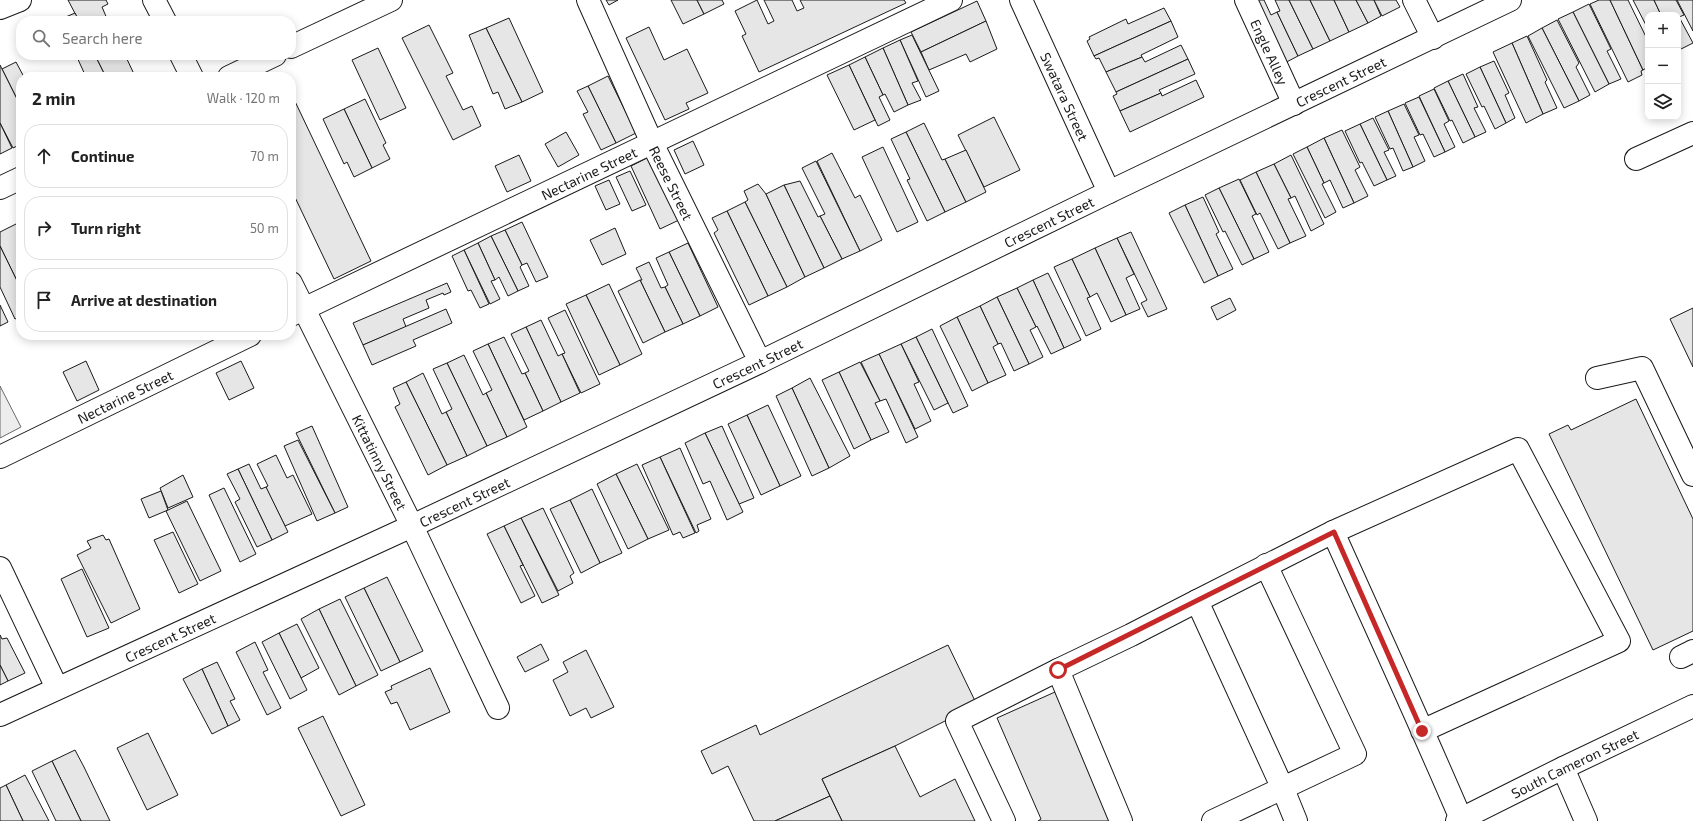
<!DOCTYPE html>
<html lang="en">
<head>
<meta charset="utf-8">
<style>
	:root { --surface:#fff; --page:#f2f2f2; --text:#222; --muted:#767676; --line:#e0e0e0 }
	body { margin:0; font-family:"Exo 2",sans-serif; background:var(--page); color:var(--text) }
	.controls { position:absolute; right:12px; top:12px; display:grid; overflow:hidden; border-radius:8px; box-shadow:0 2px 10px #0003 }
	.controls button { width:36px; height:36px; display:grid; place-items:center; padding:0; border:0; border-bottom:1px solid var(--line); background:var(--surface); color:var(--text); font:20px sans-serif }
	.stop { position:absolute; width:12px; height:12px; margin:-9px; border:3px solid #c62828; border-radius:50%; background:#fff }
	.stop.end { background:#c62828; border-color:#fff; box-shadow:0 1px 4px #0008 }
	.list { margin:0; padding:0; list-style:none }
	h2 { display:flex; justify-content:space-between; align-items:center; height:52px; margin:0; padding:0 16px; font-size:17px }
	h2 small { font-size:13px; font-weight:400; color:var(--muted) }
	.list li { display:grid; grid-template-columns:26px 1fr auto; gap:12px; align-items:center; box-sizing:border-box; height:64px; margin:0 8px 8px; padding:0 8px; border:1px solid var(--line); border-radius:16px }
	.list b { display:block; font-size:15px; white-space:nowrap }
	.list em { font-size:13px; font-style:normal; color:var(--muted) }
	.icon { flex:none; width:22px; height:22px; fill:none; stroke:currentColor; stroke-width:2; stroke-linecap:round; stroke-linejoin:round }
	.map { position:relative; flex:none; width:1693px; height:821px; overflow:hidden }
	.search { position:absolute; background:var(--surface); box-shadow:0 2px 10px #0003; left:16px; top:16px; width:280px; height:44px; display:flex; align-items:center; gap:10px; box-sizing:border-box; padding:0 14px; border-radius:16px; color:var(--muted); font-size:15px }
	.panel { position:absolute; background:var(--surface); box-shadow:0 2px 10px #0003; left:16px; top:72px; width:280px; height:268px; border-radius:16px }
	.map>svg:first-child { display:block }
	.built { fill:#ededed; stroke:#6a6a6a }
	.building { fill:#e6e6e6; stroke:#1a1a1a }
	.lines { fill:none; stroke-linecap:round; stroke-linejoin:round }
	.minor-casing { stroke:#1a1a1a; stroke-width:24 }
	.highway-casing { stroke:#1a1a1a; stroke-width:24 }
	.minor { stroke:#fff; stroke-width:22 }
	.highway { stroke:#fff; stroke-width:22 }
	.route { stroke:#c62828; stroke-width:5 }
	.labels { text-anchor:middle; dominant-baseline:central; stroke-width:3; stroke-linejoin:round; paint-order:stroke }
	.street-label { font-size:14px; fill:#1a1a1a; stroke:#fff }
</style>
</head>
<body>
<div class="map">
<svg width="1693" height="821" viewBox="0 0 1693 821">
	<rect width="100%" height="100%" fill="#fff"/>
	<polygon class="built" points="0,386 21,427 0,438"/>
	<g class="building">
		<polygon points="68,0 106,0 108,4 102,7 108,21 79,21"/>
		<polygon points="606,0 618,0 609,5"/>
		<polygon points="671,0 697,0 704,14 683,24"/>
		<polygon points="697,0 722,0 724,4 704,14"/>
		<polygon points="757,0 768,24 774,21 764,0 792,0 797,11 804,8 800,0 904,0 906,3 759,72 742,36 746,34 735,11"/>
		<polygon points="1247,0 1264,0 1271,15 1277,12 1298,56 1279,66"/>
		<polygon points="1275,0 1289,0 1313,49 1298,56 1277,12 1280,11"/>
		<polygon points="1289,0 1310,0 1330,41 1313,49"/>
		<polygon points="1310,0 1334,0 1349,32 1330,41"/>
		<polygon points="1334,0 1356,0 1368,23 1349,32"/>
		<polygon points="1356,0 1374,0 1381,16 1368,23"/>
		<polygon points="1374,0 1396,0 1400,7 1382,16"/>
		<polygon points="1599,0 1610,0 1643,70 1641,71 1642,75 1628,82 1590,4"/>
		<polygon points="1610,0 1628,0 1648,41 1648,67 1643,70"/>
		<polygon points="1633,0 1654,0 1661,15 1648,15 1648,29"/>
		<polygon points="1654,0 1676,0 1684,15 1679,17 1693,43 1679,50 1678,15 1661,15"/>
		<polygon points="1677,0 1693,0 1693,31"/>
		<polygon points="977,1 986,21 921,52 911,32"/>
		<polygon points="1589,4 1611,49 1607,51 1621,79 1609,84 1573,12"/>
		<polygon points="1164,8 1171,21 1094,56 1087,41 1090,39 1089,37 1126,19 1128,24"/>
		<polygon points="1573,12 1609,84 1595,92 1558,19"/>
		<polygon points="75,13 79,21 62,21 61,19"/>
		<polygon points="509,18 543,92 522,102 486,28"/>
		<polygon points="1557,20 1579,63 1576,67 1590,95 1579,101 1542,28"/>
		<polygon points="986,21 997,49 970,62 966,54 929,70 921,52"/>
		<polygon points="1171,21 1178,37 1141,55 1142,57 1106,72 1099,58 1096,59 1094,56"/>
		<polygon points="429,25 453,73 446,76 463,110 472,106 481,126 453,140 402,38"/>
		<polygon points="649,27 664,60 687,49 708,93 686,103 689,109 665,120 626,38"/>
		<polygon points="486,28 522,102 505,109 498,92 493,94 469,35"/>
		<polygon points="1542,28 1579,101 1564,108 1528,36"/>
		<polygon points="912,35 939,91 926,97 900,40"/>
		<polygon points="1527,36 1547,80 1545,82 1557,108 1543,114 1512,43"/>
		<polygon points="900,40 918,81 912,83 921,100 908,105 883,48"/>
		<polygon points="1512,43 1543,114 1526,123 1493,52"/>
		<polygon points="1181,45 1188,59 1116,92 1106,72 1142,57 1145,62"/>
		<polygon points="378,48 406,108 380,120 352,60"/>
		<polygon points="883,48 908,105 894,112 885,94 883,95 865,57"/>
		<polygon points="76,55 95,55 106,77 86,77"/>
		<polygon points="95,55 125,55 134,74 127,77 106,77"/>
		<polygon points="865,57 883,95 879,97 890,120 878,126 849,65"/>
		<polygon points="1188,59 1195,74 1159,90 1161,93 1120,111 1113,96 1117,94 1116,92"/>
		<polygon points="1494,61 1509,93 1505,95 1515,118 1506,123 1480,67"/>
		<polygon points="16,62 24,77 21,77 21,107 2,69"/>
		<polygon points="0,65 21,107 21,144 13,148 0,123"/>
		<polygon points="849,65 875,120 854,130 827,75"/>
		<polygon points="1480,67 1506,123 1495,129 1484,106 1482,107 1466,74"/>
		<polygon points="1463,74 1478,107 1474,108 1486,132 1475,137 1448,81"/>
		<polygon points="608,76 636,133 616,143 588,86"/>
		<polygon points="1196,80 1204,97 1130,132 1120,111 1161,93 1162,96"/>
		<polygon points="1448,81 1475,137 1463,143 1452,120 1450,121 1434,88"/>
		<polygon points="588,86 616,143 601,150 583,114 588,112 577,91"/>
		<polygon points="1434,89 1449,121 1444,124 1455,147 1445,152 1419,96"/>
		<polygon points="291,93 371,261 334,279 291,189"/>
		<polygon points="1419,97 1445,152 1434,157 1423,134 1420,135 1405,103"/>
		<polygon points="365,99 386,143 383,145 390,159 372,168 344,109"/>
		<polygon points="1404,104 1419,135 1414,137 1425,161 1413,167 1388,111"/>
		<polygon points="344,109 372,168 354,177 347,162 344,164 323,119"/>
		<polygon points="1388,111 1413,167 1403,171 1393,148 1390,149 1375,117"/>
		<polygon points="994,117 1020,170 984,187 958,135"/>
		<polygon points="1373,118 1389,150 1384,152 1396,176 1387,180 1360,124"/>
		<polygon points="0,123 12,148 0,154"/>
		<polygon points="924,123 942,160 945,159 966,202 945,212 906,132"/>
		<polygon points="1360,124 1387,180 1374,186 1362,162 1360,163 1345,131"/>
		<polygon points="1342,130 1360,167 1355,170 1368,196 1354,203 1324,138"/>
		<polygon points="566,132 579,155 558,167 545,144"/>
		<polygon points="906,132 945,212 927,221 907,180 910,179 891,139"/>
		<polygon points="1324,138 1354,203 1343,208 1330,180 1324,183 1307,147"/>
		<polygon points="693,141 704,165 685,174 674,150"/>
		<polygon points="883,147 918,222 897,232 862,157"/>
		<polygon points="1307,147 1324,183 1322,184 1336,212 1325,218 1293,154"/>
		<polygon points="966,150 986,192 966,202 945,159"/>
		<polygon points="832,153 855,198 860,195 882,240 860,251 817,161"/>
		<polygon points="519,155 531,181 507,192 495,166"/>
		<polygon points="1291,155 1324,224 1311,231 1295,196 1291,198 1274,164"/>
		<polygon points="649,157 679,220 660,229 631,166"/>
		<polygon points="816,161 860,251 842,259 820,216 825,214 802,168"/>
		<polygon points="1274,164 1291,198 1288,199 1306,236 1290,243 1256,172"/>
		<polygon points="630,171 646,205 632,211 616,177"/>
		<polygon points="1256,172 1290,243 1278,249 1260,213 1257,215 1240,180"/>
		<polygon points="1239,179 1256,214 1252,216 1269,252 1254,259 1219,188"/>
		<polygon points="609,180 620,204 606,210 595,186"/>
		<polygon points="800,181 818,217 820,216 842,259 824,268 784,185"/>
		<polygon points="758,184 766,194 805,277 787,287 745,202 748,200 744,191"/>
		<polygon points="784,185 824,268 805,277 766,194"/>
		<polygon points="1219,188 1254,259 1242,265 1225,231 1223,232 1205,195"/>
		<polygon points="1203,197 1219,232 1216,234 1233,269 1218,276 1185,205"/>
		<polygon points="745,202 787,287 768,296 727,211"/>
		<polygon points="1185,205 1218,276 1204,283 1169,213"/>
		<polygon points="727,211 768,296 749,305 714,233 718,230 712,218"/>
		<polygon points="522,222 548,277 536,282 527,263 522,265 505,230"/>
		<polygon points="18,223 21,229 21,289 0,246 0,232"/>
		<polygon points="615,228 626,254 602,265 590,240"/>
		<polygon points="505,230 522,265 520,267 529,286 518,291 491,236"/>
		<polygon points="1131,232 1167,309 1148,317 1141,303 1147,300 1117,238"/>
		<polygon points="491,236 518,291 508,296 499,277 495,280 478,243"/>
		<polygon points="1117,238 1134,274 1126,278 1140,309 1126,315 1095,248"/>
		<polygon points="478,243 495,280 491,281 500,299 490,304 464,250"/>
		<polygon points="688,243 718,307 700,316 669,252"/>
		<polygon points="0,246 21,289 21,316 15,319 0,287"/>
		<polygon points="1095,248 1126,315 1111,322 1097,293 1090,297 1072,259"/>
		<polygon points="464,250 489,304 480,308 471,290 468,291 452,256"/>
		<polygon points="669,252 700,316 683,324 665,287 668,285 656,258"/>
		<polygon points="1072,259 1090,297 1087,298 1101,329 1086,336 1054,267"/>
		<polygon points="649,262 661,288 665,287 683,324 665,332 640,280 642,280 636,268"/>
		<polygon points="1048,273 1081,340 1064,348 1033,280"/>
		<polygon points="640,280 665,332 643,343 618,291"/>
		<polygon points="1033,280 1064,348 1051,354 1037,326 1036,327 1017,288"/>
		<polygon points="447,283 451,292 444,295 443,293 426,300 429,308 403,319 406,327 363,345 353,323"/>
		<polygon points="609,284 642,354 620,365 586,295"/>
		<polygon points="1017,288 1036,327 1030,330 1043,357 1029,364 997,297"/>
		<polygon points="586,295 620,365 599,375 566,304"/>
		<polygon points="997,297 1029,364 1014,371 1001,343 998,344 980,306"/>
		<polygon points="1230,298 1236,310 1217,320 1211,307"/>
		<polygon points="0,305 8,322 0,326"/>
		<polygon points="980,306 998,344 993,347 1006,375 988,383 957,317"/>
		<polygon points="1693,308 1693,367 1670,319"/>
		<polygon points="446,309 452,323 413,340 416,346 372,365 363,345"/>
		<polygon points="565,310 600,384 581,393 562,354 565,353 548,318"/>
		<polygon points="957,317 988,383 972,391 940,326"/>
		<polygon points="541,320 558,356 562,354 580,393 561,402 526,327"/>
		<polygon points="526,327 561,402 543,411 525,373 529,371 511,334"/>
		<polygon points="932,329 968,406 953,413 916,337"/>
		<polygon points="504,337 522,374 525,373 543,411 524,420 488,344"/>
		<polygon points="916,337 948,403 934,410 901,344"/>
		<polygon points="488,344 527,427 507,437 486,393 492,390 473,351"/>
		<polygon points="901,344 919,382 914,384 931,421 915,429 879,354"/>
		<polygon points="879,354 918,437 906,443 886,399 880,401 861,362"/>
		<polygon points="464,355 483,395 486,393 507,437 487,446 447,363"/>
		<polygon points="86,361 99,390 77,401 63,372"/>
		<polygon points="241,361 254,388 229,400 216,373"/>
		<polygon points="860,362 880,401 875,403 889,432 871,440 839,372"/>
		<polygon points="447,363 487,446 467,456 446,412 452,409 433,369"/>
		<polygon points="839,372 871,440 854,449 822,380"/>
		<polygon points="423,373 442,414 446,412 467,456 447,465 406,382"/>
		<polygon points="810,378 850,456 829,468 792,388"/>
		<polygon points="406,382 447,465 428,475 395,407 400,404 393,388"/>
		<polygon points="792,388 829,468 812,476 776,396"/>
		<polygon points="1636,399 1693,519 1693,631 1653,650 1549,434 1568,425 1571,430"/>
		<polygon points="768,405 801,476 780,486 747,415"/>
		<polygon points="747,415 780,486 761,495 728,424"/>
		<polygon points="312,426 348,507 335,513 296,433"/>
		<polygon points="722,426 754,498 739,504 705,433"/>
		<polygon points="705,433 743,512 727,520 710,481 703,484 685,443"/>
		<polygon points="298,440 335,513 317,521 284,446"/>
		<polygon points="680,448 711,519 697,525 699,531 696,533 660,457"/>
		<polygon points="276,455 287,478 293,475 312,514 285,526 267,490 266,487 268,486 257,464"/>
		<polygon points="660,457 695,533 683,538 680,532 673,535 642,465"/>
		<polygon points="249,464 261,489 266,487 288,532 272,540 238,469"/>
		<polygon points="637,464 669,530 648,539 616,474"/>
		<polygon points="238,469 272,540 257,547 235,502 240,499 227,474"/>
		<polygon points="616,474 648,539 628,549 597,484"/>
		<polygon points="183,475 193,497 168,508 160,488"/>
		<polygon points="224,488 256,554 240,562 209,495"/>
		<polygon points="592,489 622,553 600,563 570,500"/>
		<polygon points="161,491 168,510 149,518 141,499"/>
		<polygon points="570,500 600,563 581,573 550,509"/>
		<polygon points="187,501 221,571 200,581 166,511"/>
		<polygon points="543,508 574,573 570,576 573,583 558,591 521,518"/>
		<polygon points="521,518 559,595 542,603 504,526"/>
		<polygon points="504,526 523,565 520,566 535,596 521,603 487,534"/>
		<polygon points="173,532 198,584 179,593 154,540"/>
		<polygon points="103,535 106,540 109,539 140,609 111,623 77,555 91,548 87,541"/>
		<polygon points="82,569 109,628 87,637 61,579"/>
		<polygon points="387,577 423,651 400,662 364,588"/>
		<polygon points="364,588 400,662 381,671 345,597"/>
		<polygon points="340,599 378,675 356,686 319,609"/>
		<polygon points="319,609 356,686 339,695 301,619"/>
		<polygon points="297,624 319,668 301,678 279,633"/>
		<polygon points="279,633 307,690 290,699 262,642"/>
		<polygon points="0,635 2,639 7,638 25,673 8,681 0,665"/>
		<polygon points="255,642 268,670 263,672 281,708 267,715 236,652"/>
		<polygon points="541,644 549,660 525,672 517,657"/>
		<polygon points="948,645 977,705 895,746 822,779 830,796 775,821 754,821 728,766 712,774 701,751 756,725 760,735"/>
		<polygon points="586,650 614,707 591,718 586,708 570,716 553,680 568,672 563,662"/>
		<polygon points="217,662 235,699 230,701 240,720 228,726 202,669"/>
		<polygon points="0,665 8,681 0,685"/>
		<polygon points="430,668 450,712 410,730 397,702 391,704 385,692 392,689 391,686"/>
		<polygon points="202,669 228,726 212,734 183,679"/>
		<polygon points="1055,692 1112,821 1038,821 1041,819 997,718"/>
		<polygon points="323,716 365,805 341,816 298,728"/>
		<polygon points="148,733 178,795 147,810 117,748"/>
		<polygon points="895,746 920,797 955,779 975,821 842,821 822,779"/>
		<polygon points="75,750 84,767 110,821 81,821 52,761"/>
		<polygon points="52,761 81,821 56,821 32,771"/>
		<polygon points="25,775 49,821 23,821 6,785"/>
		<polygon points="6,785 23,821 0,821 0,788"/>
		<polygon points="830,796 842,821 775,821"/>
	</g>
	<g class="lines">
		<g class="minor-casing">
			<g id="minor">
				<polyline points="154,0 165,21"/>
				<path id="s1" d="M588,0L652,143L760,362"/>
				<path id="s2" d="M1021,0L1109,192"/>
				<path id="s3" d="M1246,0L1294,104"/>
				<polyline points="1414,0 1433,38"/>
				<polyline points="0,8 20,0"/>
				<polyline points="291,47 391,0"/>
				<polyline points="181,55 192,77"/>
				<polyline points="229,77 275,55"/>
				<polyline points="1636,159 1693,133"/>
				<polyline points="0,188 21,178"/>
				<path id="s4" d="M291,283L412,526L498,708"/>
				<path id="s5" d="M291,315L951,0"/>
				<polyline points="1597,378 1642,368 1693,475"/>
				<path id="s6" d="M0,457L250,335"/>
				<polyline points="0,568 57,688"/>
				<polyline points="1197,601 1333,532"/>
				<polyline points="1681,657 1693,651"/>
				<path id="s7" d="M0,715L412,526L760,362L1109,192L1510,0"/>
				<path d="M1422,731L1619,641L1518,449L1333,532C1376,628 1420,723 1461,819"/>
				<polyline points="1563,768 1586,821"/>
				<polyline points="1004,821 957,721 1058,670"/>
				<polyline points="1121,821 1058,670 1131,635 1197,601 1283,789 1296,821"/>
				<polyline points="1213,821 1355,754 1266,565"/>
			</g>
		</g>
		<g class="highway-casing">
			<g id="highway">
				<path id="s8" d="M1457,821L1563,768L1693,706"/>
			</g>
		</g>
		<use href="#minor" class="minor"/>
		<use href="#highway" class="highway"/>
	</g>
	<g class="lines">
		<polyline class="route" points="1058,670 1334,532 1422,731"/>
	</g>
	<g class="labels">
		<g class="street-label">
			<text stroke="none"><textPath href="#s3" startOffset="57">Engle Alley</textPath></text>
			<text stroke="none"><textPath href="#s7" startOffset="1483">Crescent Street</textPath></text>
			<text stroke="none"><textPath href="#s2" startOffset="106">Swatara Street</textPath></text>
			<text stroke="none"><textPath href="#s5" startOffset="330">Nectarine Street</textPath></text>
			<text stroke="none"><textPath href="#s1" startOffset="201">Reese Street</textPath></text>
			<text stroke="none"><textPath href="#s7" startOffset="1159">Crescent Street</textPath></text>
			<text stroke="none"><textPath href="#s7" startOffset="835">Crescent Street</textPath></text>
			<text stroke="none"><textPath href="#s6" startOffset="139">Nectarine Street</textPath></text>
			<text stroke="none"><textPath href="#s4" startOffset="200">Kittatinny Street</textPath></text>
			<text stroke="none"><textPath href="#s7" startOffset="511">Crescent Street</textPath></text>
			<text stroke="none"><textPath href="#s7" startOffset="187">Crescent Street</textPath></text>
			<text stroke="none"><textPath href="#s8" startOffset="131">South Cameron Street</textPath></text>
		</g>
	</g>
</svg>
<div class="controls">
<button>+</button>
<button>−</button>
<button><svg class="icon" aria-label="layers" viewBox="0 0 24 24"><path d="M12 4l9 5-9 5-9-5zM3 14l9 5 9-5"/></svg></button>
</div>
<div class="stop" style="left:1058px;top:670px"></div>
<div class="stop end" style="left:1422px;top:731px"></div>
<div class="search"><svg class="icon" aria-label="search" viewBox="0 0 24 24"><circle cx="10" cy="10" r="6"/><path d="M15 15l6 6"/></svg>Search here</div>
<section class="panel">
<h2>2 min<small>Walk · 120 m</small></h2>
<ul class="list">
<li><svg class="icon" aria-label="ahead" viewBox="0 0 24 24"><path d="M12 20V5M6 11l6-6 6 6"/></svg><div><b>Continue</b></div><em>70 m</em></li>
<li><svg class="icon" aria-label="right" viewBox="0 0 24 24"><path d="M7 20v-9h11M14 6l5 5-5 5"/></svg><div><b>Turn right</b></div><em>50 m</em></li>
<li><svg class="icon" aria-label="arrive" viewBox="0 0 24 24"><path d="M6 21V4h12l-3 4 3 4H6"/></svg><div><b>Arrive at destination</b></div></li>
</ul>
</section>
</div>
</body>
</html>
